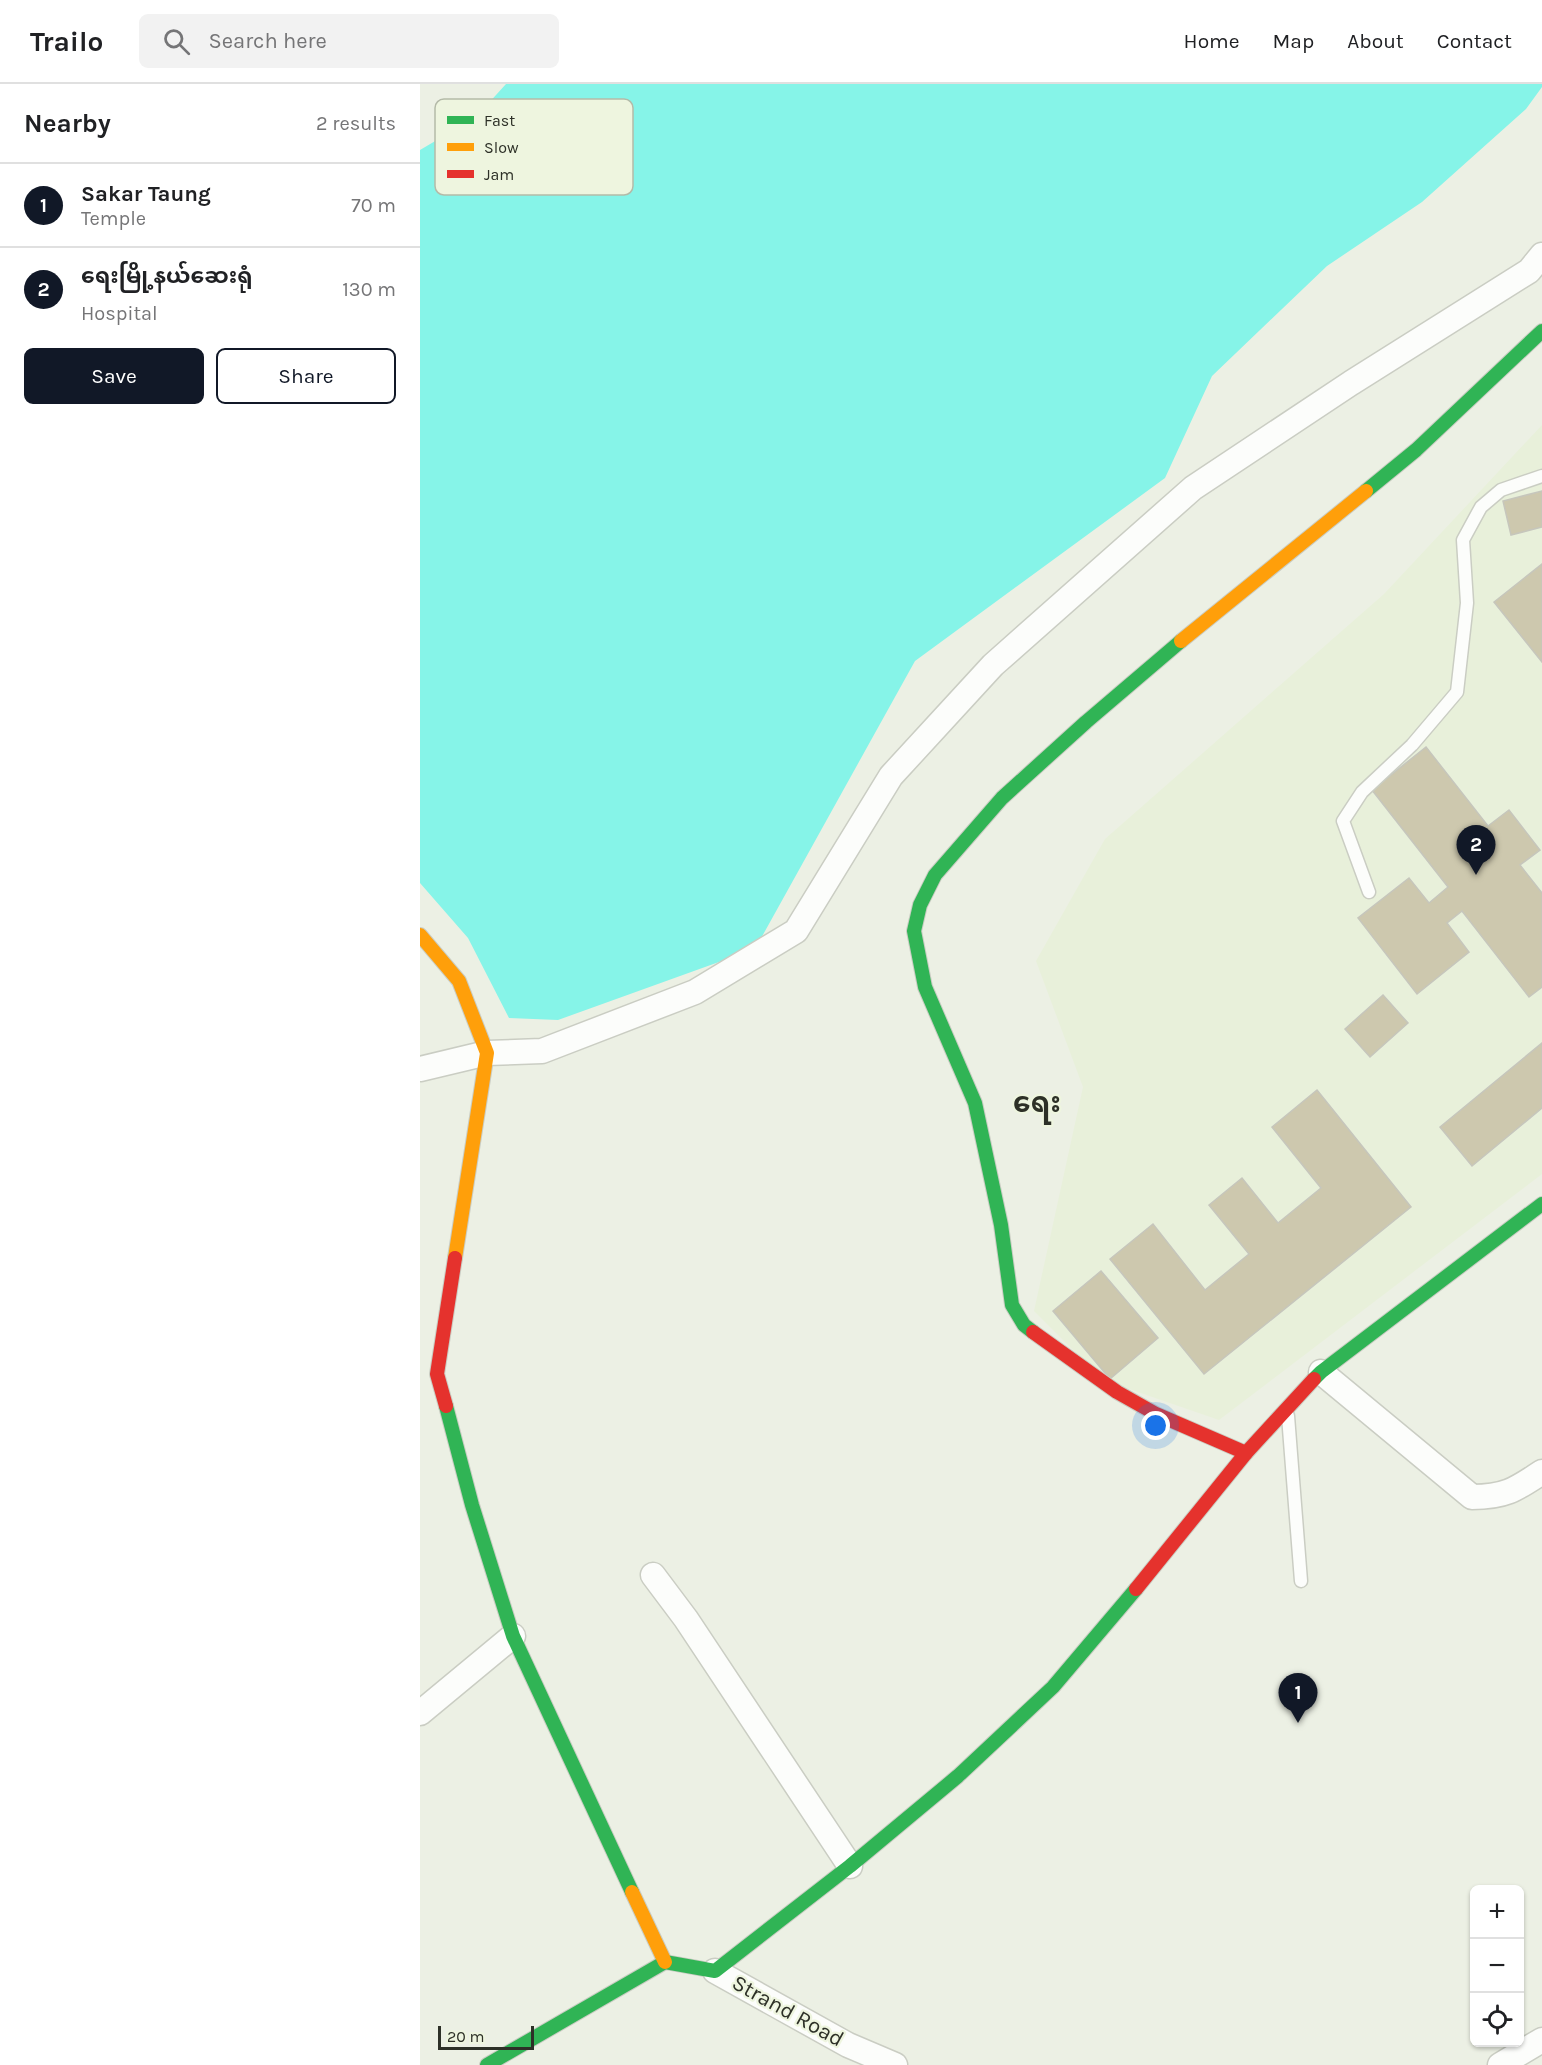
<!DOCTYPE html>
<html lang="en">
<head>
<meta charset="utf-8">
<style>
	:root { --surface:#fff; --page:#f2f2f2; --text:#202124; --muted:#757577; --line:#e0e0e0; --accent:#111827 }
	body { margin:0; font-family:Karla,"Noto Sans Myanmar",sans-serif; background:var(--page); color:var(--text) }
	.controls { position:absolute; right:18px; bottom:18px; display:grid; overflow:hidden; border-radius:9px; box-shadow:0 2px 4px #0004 }
	.controls button { width:54px; height:54px; display:grid; place-items:center; padding:0; border:0; border-bottom:2px solid var(--line); background:var(--surface); color:var(--text); font:30px sans-serif }
	.scale { position:absolute; left:18px; bottom:15px; width:96px; box-sizing:border-box; padding-left:6px; border:3px solid #2d3027; border-top:0; font-size:16px; line-height:21px; white-space:nowrap; color:#2d3027; -webkit-text-stroke:4px #eef5df; paint-order:stroke }
	.you { position:absolute; left:736px; top:1342px; width:21px; height:21px; margin:-15px; border:4px solid #fff; border-radius:50%; background:#1a73e8; box-shadow:0 0 0 9px #1a73e833 }
	.badge { display:grid; place-items:center; width:39px; height:39px; border-radius:50%; background:var(--accent); color:#fff; font-size:20px; font-weight:700 }
	.pin { position:absolute; translate:-50% -50px; filter:drop-shadow(0 2px 3px #0008) }
	.pin::after { content:''; position:absolute; top:32px; width:21px; height:18px; background:inherit; clip-path:polygon(0 0,100% 0,50% 100%) }
	.list { margin:0; padding:0; list-style:none }
	h2 { display:flex; justify-content:space-between; align-items:center; height:78px; margin:0; padding:0 24px; font-size:26px }
	h2 small { font-size:20px; font-weight:400; color:var(--muted) }
	.list li { display:grid; grid-template-columns:39px 1fr auto; gap:18px; align-items:center; box-sizing:border-box; height:84px; padding:0 24px; border-top:2px solid var(--line) }
	.list b { display:block; font-size:22px; white-space:nowrap }
	.list p { margin:0; font-size:20px; white-space:nowrap; color:var(--muted) }
	.list em { font-size:20px; font-style:normal; color:var(--muted) }
	.actions { display:flex; gap:12px; padding:18px 24px }
	.actions a { flex:1; padding:14px 0; border:2px solid var(--accent); border-radius:9px; text-align:center; font-size:21px; color:var(--accent) }
	.actions .main { background:var(--accent); color:#fff }
	.icon { flex:none; width:33px; height:33px; fill:none; stroke:currentColor; stroke-width:2; stroke-linecap:round; stroke-linejoin:round }
	.map { position:relative; flex:none; width:1122px; height:1981px; overflow:hidden }
	header { display:flex; align-items:center; gap:36px; box-sizing:border-box; height:84px; padding:0 30px; background:var(--surface); border-bottom:2px solid var(--line) }
	header strong { font-size:28px }
	nav { display:flex; gap:33px; margin-inline-start:auto; font-size:21px }
	.search { width:420px; height:54px; background:var(--page); display:flex; align-items:center; gap:15px; box-sizing:border-box; padding:0 21px; border-radius:9px; color:var(--muted); font-size:22px }
	main { display:flex }
	aside { flex:1; background:var(--surface) }
	.map>svg:first-child { display:block }
	.built { fill:#e8f0da }
	.water { fill:#86f4e8 }
	.building { fill:#cdc8ae; stroke:#c6c6bc; stroke-width:1.5 }
	.lines { fill:none; stroke-linecap:round; stroke-linejoin:round }
	.lane-casing { stroke:#cacdc3; stroke-width:15 }
	.street-casing { stroke:#cacdc3; stroke-width:27 }
	.fast-casing { stroke:#cacdc3; stroke-width:16 }
	.slow-casing { stroke:#cacdc3; stroke-width:16 }
	.jam-casing { stroke:#cacdc3; stroke-width:16 }
	.lane { stroke:#fcfdfb; stroke-width:12 }
	.street { stroke:#fcfdfb; stroke-width:24 }
	.fast { stroke:#30b455; stroke-width:14 }
	.slow { stroke:#ff9f0a; stroke-width:14 }
	.jam { stroke:#e5322d; stroke-width:14 }
	.labels { text-anchor:middle; dominant-baseline:central; stroke-width:4.5; stroke-linejoin:round; paint-order:stroke }
	.street-label { font-size:22px; fill:#2d3027; stroke:#eef5df }
	.district-label { font-size:28px; font-weight:bold; fill:#2d3027; stroke:#eef5df }
	.key { fill:#eef5df; stroke:#b4baa8; stroke-width:1.5 }
	.key-label { font-size:16px; fill:#2d3027 }
</style>
</head>
<body>
<header>
<strong>Trailo</strong>
<div class="search"><svg class="icon" aria-label="search" viewBox="0 0 24 24"><circle cx="10" cy="10" r="6"/><path d="M15 15l6 6"/></svg>Search here</div>
<nav><a>Home</a><a>Map</a><a>About</a><a>Contact</a></nav>
</header>
<main>
<aside>
<h2>Nearby<small>2 results</small></h2>
<ul class="list">
<li><span class="badge">1</span><div><b>Sakar Taung</b><p>Temple</p></div><em>70 m</em></li>
<li><span class="badge">2</span><div><b>ရေးမြို့နယ်ဆေးရုံ</b><p>Hospital</p></div><em>130 m</em></li>
</ul>
<div class="actions"><a class="main">Save</a><a>Share</a></div>
</aside>
<div class="map">
<svg width="1122" height="1981" viewBox="0 0 1122 1981">
	<rect width="100%" height="100%" fill="#ecf0e4"/>
	<polygon class="built" points="1122,341 1122,1090 799,1336 683,1296 614,1227 663,1003 616,877 685,755 964,510"/>
	<polygon class="water" points="86,0 1122,0 1122,3 1106,25 1002,118 907,182 792,292 745,394 495,577 335,865 138,936 89,934 48,854 0,799 0,66 56,33"/>
	<g class="building">
		<polygon points="1122,407 1122,443 1091,451 1083,417"/>
		<polygon points="1122,480 1122,578 1074,518"/>
		<polygon points="1006,663 1068,742 1089,726 1120,766 1100,781 1122,809 1122,903 1109,913 1042,827 1027,839 1049,868 997,910 938,834 989,794 1009,819 1028,803 952,706"/>
		<polygon points="963,911 988,939 950,973 925,945"/>
		<polygon points="1122,959 1122,1024 1052,1082 1020,1043"/>
		<polygon points="897,1006 991,1123 784,1290 690,1175 733,1140 785,1206 829,1170 789,1121 822,1094 858,1139 901,1104 852,1043"/>
		<polygon points="681,1187 738,1254 690,1295 633,1227"/>
	</g>
	<g class="lines">
		<g class="lane-casing">
			<g id="lane">
				<polyline points="949,808 923,737 942,708 992,661 1037,608 1047,519 1043,456 1061,423 1081,406 1122,392"/>
				<polyline points="868,1332 881,1497"/>
			</g>
		</g>
		<g class="street-casing">
			<g id="street">
				<polyline points="0,985 67,969 122,967 275,908 376,847 471,692 573,581 773,404 931,299 1109,187 1122,171"/>
				<path d="M901,1288L1052,1413C1085,1413 1095,1406 1122,1388"/>
				<polyline points="233,1491 266,1535 430,1782"/>
				<polyline points="0,1629 93,1552"/>
				<polyline points="295,1887 428,1961 475,1981"/>
				<polyline points="1080,1981 1122,1956"/>
			</g>
		</g>
		<g class="fast-casing">
			<g id="fast">
				<polyline points="946,407 996,366 1122,247"/>
				<polyline points="613,1248 604,1241 592,1221 581,1141 555,1019 505,903 494,847 500,821 515,791 582,714 666,638 761,557"/>
				<polyline points="894,1295 901,1288 1122,1120"/>
				<polyline points="26,1322 52,1421 93,1552 212,1808"/>
				<polyline points="67,1981 245,1878 295,1887 430,1782 538,1692 633,1603 716,1505"/>
			</g>
		</g>
		<g class="slow-casing">
			<g id="slow">
				<polyline points="761,557 946,407"/>
				<polyline points="0,851 39,897 67,969 35,1174"/>
				<polyline points="212,1808 245,1878"/>
			</g>
		</g>
		<g class="jam-casing">
			<g id="jam">
				<polyline points="613,1248 697,1308 736,1330 826,1369"/>
				<polyline points="26,1322 17,1290 35,1174"/>
				<polyline points="716,1505 826,1369 894,1295"/>
			</g>
		</g>
		<use href="#lane" class="lane"/>
		<use href="#street" class="street"/>
		<use href="#fast" class="fast"/>
		<use href="#slow" class="slow"/>
		<use href="#jam" class="jam"/>
	</g>
	<g class="labels">
		<g class="street-label">
			<text transform="translate(368 1927) rotate(29)">Strand Road</text>
		</g>
		<g class="district-label">
			<text x="617" y="1018">ရေး</text>
		</g>
	</g>
	<rect x="15" y="15" width="198" height="96" rx="9" class="key"/>
	<rect x="27" y="32" width="27" height="8" fill="#30b455"/>
	<rect x="27" y="59" width="27" height="8" fill="#ff9f0a"/>
	<rect x="27" y="86" width="27" height="8" fill="#e5322d"/>
	<g class="key-label">
		<text x="64" y="42">Fast</text>
		<text x="64" y="69">Slow</text>
		<text x="64" y="96">Jam</text>
	</g>
</svg>
<div class="controls">
<button>+</button>
<button>−</button>
<button><svg class="icon" aria-label="locate" viewBox="0 0 24 24"><circle cx="12" cy="12" r="6"/><path d="M12 2v4M12 18v4M2 12h4M18 12h4"/></svg></button>
</div>
<div class="scale">20 m</div>
<div class="you"></div>
<div class="pin badge" style="left:878px;top:1639px">1</div>
<div class="pin badge" style="left:1056px;top:791px">2</div>
</div>
</main>
</body>
</html>
